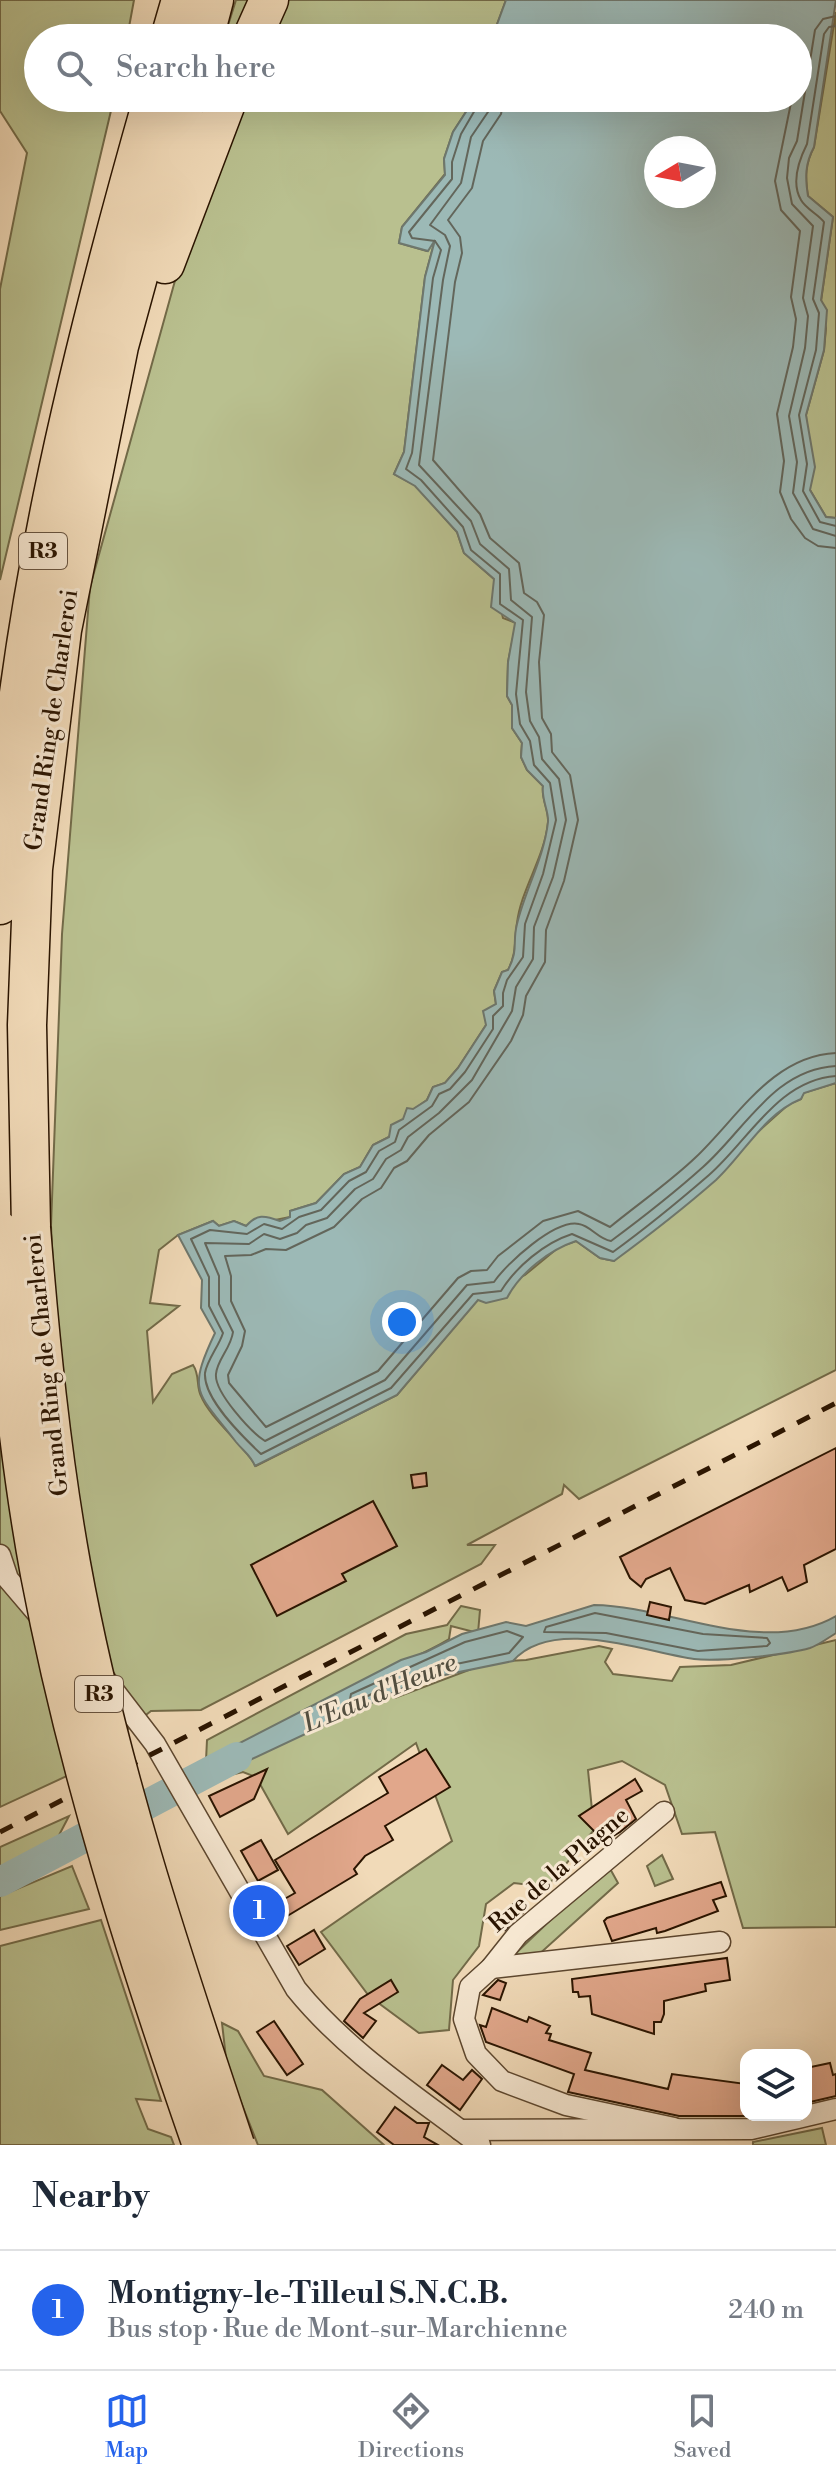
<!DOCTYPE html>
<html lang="en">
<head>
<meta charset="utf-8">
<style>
	:root { --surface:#fff; --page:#f2f2f3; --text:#1f2937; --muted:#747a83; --line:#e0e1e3; --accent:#2563eb }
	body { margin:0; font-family:"Libre Bodoni",serif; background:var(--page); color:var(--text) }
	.controls { position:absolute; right:24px; bottom:24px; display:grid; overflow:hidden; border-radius:16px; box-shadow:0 8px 32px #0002 }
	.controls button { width:72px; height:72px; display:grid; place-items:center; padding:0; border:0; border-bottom:2px solid var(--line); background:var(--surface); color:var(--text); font:40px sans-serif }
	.compass { position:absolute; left:644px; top:136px; width:72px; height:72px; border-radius:50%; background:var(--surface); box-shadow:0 8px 32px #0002; rotate:260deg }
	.you { position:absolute; left:402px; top:1322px; width:28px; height:28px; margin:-20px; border:6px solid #fff; border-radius:50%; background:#1a73e8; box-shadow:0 0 0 12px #1a73e833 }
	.badge { display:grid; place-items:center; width:52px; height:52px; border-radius:50%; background:var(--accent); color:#fff; font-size:26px; font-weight:700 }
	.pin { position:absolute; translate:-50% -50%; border:4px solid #fff; box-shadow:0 2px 8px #0006 }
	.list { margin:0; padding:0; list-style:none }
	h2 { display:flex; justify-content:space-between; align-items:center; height:104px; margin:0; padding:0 32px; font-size:34px }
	h2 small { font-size:26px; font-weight:400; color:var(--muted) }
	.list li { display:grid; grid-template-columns:52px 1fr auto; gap:24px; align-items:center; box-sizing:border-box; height:120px; padding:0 32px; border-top:2px solid var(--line) }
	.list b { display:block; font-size:30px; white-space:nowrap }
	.list p { margin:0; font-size:26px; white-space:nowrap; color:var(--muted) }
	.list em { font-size:26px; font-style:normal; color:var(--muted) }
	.icon { flex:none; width:44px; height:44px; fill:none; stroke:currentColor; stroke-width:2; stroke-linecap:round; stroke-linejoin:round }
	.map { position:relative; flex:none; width:836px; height:2145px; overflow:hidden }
	.search { position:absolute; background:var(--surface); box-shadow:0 8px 32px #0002; left:24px; right:24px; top:24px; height:88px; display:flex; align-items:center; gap:20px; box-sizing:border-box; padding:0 28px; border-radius:44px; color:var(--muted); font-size:30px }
	.sheet { height:224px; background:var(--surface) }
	nav { display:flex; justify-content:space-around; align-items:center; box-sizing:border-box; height:112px; border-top:2px solid var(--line); background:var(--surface); font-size:22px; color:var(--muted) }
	nav a { display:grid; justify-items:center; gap:4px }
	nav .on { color:var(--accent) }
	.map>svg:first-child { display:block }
	.green { fill:#b9c08f; stroke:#726a48; stroke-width:2 }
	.water { fill:#9cb9b6; stroke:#6e776d; stroke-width:2; fill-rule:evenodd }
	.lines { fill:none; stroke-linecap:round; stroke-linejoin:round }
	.shore { stroke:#63665b; stroke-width:2 }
	.river { stroke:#9cb9b6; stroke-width:30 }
	.building { fill:#e1a78b; stroke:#2a1400; stroke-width:2 }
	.minor-casing { stroke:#5c462e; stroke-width:23 }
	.motorway-casing { stroke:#2a1400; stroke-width:41 }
	.minor { stroke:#f6e7d1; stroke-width:20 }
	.motorway { stroke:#f1dab8; stroke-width:38 }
	.rail { stroke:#2a1400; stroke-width:5; stroke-dasharray:14 14; stroke-linecap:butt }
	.motorway-bridge-casing { stroke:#2a1400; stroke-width:41; stroke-linecap:butt }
	.motorway-bridge { stroke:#f1dab8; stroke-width:38 }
	.labels { text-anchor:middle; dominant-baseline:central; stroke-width:6; stroke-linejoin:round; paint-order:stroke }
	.shield { fill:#f6e7d1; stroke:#67533f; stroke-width:2 }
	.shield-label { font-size:22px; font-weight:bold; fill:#2a1400 }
	.street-label { font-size:24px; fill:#2a1400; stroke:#f6e7d1 }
	.water-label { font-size:26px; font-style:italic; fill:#524e40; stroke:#f6e7d1 }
</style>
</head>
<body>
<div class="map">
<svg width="836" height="2145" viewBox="0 0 836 2145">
	<rect width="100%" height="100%" fill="#f1dab8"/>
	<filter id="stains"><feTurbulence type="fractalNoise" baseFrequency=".0025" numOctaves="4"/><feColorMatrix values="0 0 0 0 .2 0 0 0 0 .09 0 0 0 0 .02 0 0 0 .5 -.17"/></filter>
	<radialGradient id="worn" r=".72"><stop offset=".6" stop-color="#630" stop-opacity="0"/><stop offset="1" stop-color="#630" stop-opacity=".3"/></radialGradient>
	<g class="green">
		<polygon points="0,0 134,0 127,38 38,38 38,98 114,98 0,580 0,289 27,153 0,111"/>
		<polygon points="236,0 255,0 239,38 224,38"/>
		<polygon points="286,0 506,0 492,38 271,38"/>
		<path d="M836,12V518L826,517L810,490L806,415L824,350L826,328L821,301L833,217L808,196C805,177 805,164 814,147Z"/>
		<path d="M246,98H475L453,132L444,159L445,174L402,227L399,243L427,251L436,236L425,277L404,452L394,474L415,485L457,532L464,553L494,579L503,618L516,623L508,662L507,696L512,705V728L522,743L521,757L527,770L543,786C541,799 549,810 548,822C545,857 521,889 517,923C514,941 517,953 508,970L502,972L494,991L496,1004L486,1025L458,1068L445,1083L433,1087L427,1100L413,1110L389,1137L373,1145L360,1167L344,1174L316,1203L290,1211V1217L246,1226L234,1221L219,1226L213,1221L178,1235L159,1250L150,1303L179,1306L147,1331L153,1402L172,1374L193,1365C200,1375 196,1386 201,1396C209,1417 244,1445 256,1466L397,1395L478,1299L525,1275L559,1247L576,1241L600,1258L614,1261L789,1104L801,1099L803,1093L836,1083V1370L579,1499L564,1485L562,1494L467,1545H495L481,1564L201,1710L151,1711L69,1775L0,1807V1362L56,1326L51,1226L62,934L90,587L181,259Z"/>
		<path d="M461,1606L480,1610L478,1633L451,1626L449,1639C423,1655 395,1664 368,1680L395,1698L490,1662L526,1660L599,1646L612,1649L605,1662L613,1674L672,1681L680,1667L731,1665L836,1640V1927L743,1928L715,1832L682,1834L665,1785L622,1761L588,1770L594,1830L547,1887L514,1883L486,1904L479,1946L453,1980L449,2030L419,2033L369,1996L321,1932L452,1841L416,1743L288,1834L256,1777L243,1772L205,1781L207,1740L406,1634L447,1625Z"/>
		<polygon points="69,1816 56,1841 0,1869 0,1847"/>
		<polygon points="662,1855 673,1879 655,1886 647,1866"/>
		<polygon points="608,1865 618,1883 536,1957 515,1954"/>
		<polygon points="72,1866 89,1909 0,1930 0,1896"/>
		<polygon points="101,1920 161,2101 136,2099 148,2129 171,2137 174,2145 0,2145 0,1946"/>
		<polygon points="222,2023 238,2031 264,2076 322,2090 384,2145 258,2145 227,2067"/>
		<polygon points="822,2128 826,2145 753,2145 753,2142"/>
	</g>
	<g class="water">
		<path d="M506,0H836L814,147C805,164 805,177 808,196L833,217L821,300L827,310L824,350L806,415L815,467L810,490L826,517L836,518V1083L804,1093L801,1099C764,1114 744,1154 716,1180C684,1208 648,1236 614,1261L600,1258L576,1241C549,1250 520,1273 507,1298L486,1303L478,1300L397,1395L255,1466C250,1454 244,1452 236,1442C198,1392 186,1394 215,1333L201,1308L202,1280L178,1235L213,1221L219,1226L234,1221L246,1226C257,1214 264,1215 280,1221L290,1217V1211L316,1203L344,1174L360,1167L373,1145L389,1137L391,1125L403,1119L407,1108L413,1109L427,1100L433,1087L445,1083L458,1068L486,1025L483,1011L496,1004L494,991L502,972L508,970C519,949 512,943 517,924C525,890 544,858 548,822C549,811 541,799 543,786L527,770L521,757L522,743L512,728V705L507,696L508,662L515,623L491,607L494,579L464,553L457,532L415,486L394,474L404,452L425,277L435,240L428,251L399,243L402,227L445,175L444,159L453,132L475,98H798V38H492ZM656,148H704V196H656Z"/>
		<path d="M594,1605C670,1606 763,1658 836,1616V1633C828,1638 819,1645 810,1648C786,1655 718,1662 694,1659C645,1652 552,1616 513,1661L420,1680L203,1782L195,1766L401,1660L426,1652L462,1634L506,1622L526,1626Z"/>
		<polygon points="55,1845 65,1859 0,1891 0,1870"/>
	</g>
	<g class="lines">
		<g class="shore">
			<polyline points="836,16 823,19 815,30 797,141 789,158 787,178 792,204 813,226 803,298 808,316 805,348 789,416 797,462 793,493 813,529 836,536"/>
			<path d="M836,26L829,27L824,34L807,144C799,160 791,183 801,200C806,209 818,214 824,222L813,299L819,313L816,350L799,415L807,464L803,491L820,522L836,526"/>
			<path d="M482,98L461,134L452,162V179L409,232L412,238L435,241L441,250L433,278L412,453L406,469L421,480L463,527L471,550L500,574V604L523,620L516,694L520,724L530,741L534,765L550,783L556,820L543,874L525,924L523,957L507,980L503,993V1006L493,1016V1029L465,1072L450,1089L439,1094L432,1106L399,1130L395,1142L379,1151L366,1172L349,1181L321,1210L299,1217L282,1229L264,1224L247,1234L210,1230L191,1239L209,1277V1306L223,1333C219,1346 207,1360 205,1373C203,1399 244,1438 261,1454L391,1388L473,1294L501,1291C516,1267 544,1243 572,1234L613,1252C646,1228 679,1201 709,1175C749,1140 778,1080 836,1076"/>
			<path d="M492,98L490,109L471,137L461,183L430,225L445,235L450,246L443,280L419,465L471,521L480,544L509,569L511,600L532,617L526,692L530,721L539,737L542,759L559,779L566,820L553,877L534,927L533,959L516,987L512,1011L472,1080L439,1113L408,1137L401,1150L386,1159L373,1179L355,1189L327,1218L306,1225L297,1233L280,1239L264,1234L249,1244L205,1243L219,1276V1304L233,1332C231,1348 217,1360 216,1374C214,1392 251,1432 265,1441L385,1380L467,1285L494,1282C506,1264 555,1219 579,1224C591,1226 598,1239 611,1241C642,1218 674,1193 703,1167C744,1131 774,1069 836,1066"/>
			<path d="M504,98L501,114L483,141L472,188L448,220L460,237L462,253L455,282L433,460L480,514L490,538L519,563L524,593L537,602L544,615L539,662L542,718L551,734L552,752L570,775L578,820L564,881L546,930L545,962L526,996L523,1015L511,1041L469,1102L429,1135L407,1161L394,1168L381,1188L362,1199L334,1227L286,1250L266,1249L251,1255L225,1256L231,1276V1301L245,1331L242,1346L228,1375L229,1383L266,1427L378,1371L458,1278L471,1271L487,1270L498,1256L543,1221L578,1211L610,1227C638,1204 670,1182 696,1157C738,1117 772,1056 836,1053"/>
			<polyline points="792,98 775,181 781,210 800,231 791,297 796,319 793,347 777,414 784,461 780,492 791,519 805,538 818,546 836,548"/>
			<polygon points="595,1613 703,1634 767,1638 770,1643 767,1646 698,1651 606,1633 544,1632 546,1627"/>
			<polygon points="507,1631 523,1637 509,1653 418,1672 355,1702 350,1699 351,1694 465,1642"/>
		</g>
		<polyline class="river" points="0,1882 237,1757"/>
	</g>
	<g class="building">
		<polygon points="836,1448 836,1549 804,1565 807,1582 788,1591 782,1577 750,1592 749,1585 705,1604 685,1600 670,1568 646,1579 641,1587 630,1578 620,1557"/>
		<polygon points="426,1473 427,1486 413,1488 411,1475"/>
		<polygon points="373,1501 397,1546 342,1574 346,1581 277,1616 251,1565"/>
		<polygon points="650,1602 671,1607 669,1620 647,1615"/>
		<polygon points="426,1749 450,1787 385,1826 393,1840 365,1856 354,1869 357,1874 274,1924 265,1910 295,1893 275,1860 388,1793 379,1777"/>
		<polygon points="267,1769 254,1799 220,1817 209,1796"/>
		<polygon points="635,1779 642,1791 626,1800 636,1819 620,1832 613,1836 607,1824 595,1832 579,1816"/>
		<polygon points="261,1840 278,1870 258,1881 241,1851"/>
		<polygon points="721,1882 726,1896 713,1900 718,1911 665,1931 657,1933 656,1928 612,1941 604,1921 607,1918"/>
		<polygon points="519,1899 527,1909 505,1930 495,1920"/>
		<polygon points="314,1930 325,1949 299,1965 287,1946"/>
		<polygon points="727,1958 730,1980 705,1984 706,1991 664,2001 664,2014 661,2022 654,2022 654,2034 592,2014 590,1996 579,1997 578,1992 573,1992 572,1979"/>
		<polygon points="391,1980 398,1992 364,2013 376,2021 363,2038 344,2021 360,1999"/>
		<polygon points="498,1980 506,1983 500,2000 483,1995"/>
		<polygon points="492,2008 527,2022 529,2017 550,2026 546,2033 551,2034 549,2040 591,2053 585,2070 668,2089 672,2074 746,2084 746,2116 679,2116 568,2092 574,2074 486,2042 480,2025 486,2027"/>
		<polygon points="274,2021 303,2064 287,2075 257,2032"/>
		<polygon points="830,2063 833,2075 836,2074 836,2096 806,2103 806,2068"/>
		<polygon points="442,2065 463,2080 472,2070 482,2079 460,2110 427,2085"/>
		<polygon points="395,2107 417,2123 429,2123 424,2137 438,2145 394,2145 377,2132"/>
	</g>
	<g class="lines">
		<g class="minor-casing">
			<g id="minor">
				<polyline points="0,1555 8,1579 43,1620"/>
				<path d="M102,1675L155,1744L296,1989C347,2052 416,2096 480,2145"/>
				<polyline points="664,1812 518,1934 491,1968 470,1987 464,2019 476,2054 502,2081 566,2105 674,2128"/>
				<polyline points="491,1968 720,1942"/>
				<polyline points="460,2130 751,2129 836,2109"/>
			</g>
		</g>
		<g class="motorway-casing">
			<g id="motorway">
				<polyline points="170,38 181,0"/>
				<polyline points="204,38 214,0"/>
				<polyline points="252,38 269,0"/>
				<polyline points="165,264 228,98"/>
				<path d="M0,905C11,631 78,361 153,98"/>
				<polyline points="31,1228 27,1025 33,869 62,630 119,346 187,98"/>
			</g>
		</g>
		<use href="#minor" class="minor"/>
		<use href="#motorway" class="motorway"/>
		<polyline class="rail" points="0,1832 836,1403"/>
		<g class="motorway-bridge-casing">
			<g id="motorway-bridge">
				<path d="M31,1228C40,1341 51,1453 71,1564C107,1763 171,1954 235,2145"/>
				<path d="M0,1231C8,1346 19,1461 40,1574C77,1769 137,1958 202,2145"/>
			</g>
		</g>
		<use href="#motorway-bridge" class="motorway-bridge"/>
	</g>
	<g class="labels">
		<g class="shield">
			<rect x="19" y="533" width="48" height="36" rx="6"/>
			<rect x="75" y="1676" width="48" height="36" rx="6"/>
		</g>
		<g class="shield-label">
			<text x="43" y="551">R3</text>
			<text x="99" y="1694">R3</text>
		</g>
		<g class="street-label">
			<text transform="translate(52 720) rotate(-82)">Grand Ring de Charleroi</text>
			<text transform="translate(47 1365) rotate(-96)">Grand Ring de Charleroi</text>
			<text transform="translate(559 1870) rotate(-41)">Rue de la Plagne</text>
		</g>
		<g class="water-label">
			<text transform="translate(380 1693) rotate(-23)">L'Eau d'Heure</text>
		</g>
	</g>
	<rect width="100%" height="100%" filter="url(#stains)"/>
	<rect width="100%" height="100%" fill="url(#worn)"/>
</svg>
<div class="controls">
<button><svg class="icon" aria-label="layers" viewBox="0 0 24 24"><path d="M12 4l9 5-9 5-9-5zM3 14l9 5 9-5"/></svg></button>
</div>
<svg class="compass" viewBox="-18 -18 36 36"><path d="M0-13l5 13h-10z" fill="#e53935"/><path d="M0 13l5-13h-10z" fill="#747a83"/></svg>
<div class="you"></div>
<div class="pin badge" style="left:259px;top:1911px">1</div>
<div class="search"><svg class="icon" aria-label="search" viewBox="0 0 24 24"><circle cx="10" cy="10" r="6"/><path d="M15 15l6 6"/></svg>Search here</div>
</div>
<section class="sheet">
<h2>Nearby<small></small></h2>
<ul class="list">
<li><span class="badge">1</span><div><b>Montigny-le-Tilleul S.N.C.B.</b><p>Bus stop · Rue de Mont-sur-Marchienne</p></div><em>240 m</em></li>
</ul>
</section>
<nav>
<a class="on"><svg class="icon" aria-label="map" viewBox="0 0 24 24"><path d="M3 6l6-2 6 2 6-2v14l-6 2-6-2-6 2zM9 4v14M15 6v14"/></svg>Map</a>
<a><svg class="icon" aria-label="directions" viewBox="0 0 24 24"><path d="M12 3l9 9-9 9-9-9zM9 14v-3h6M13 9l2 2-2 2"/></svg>Directions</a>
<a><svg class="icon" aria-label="saved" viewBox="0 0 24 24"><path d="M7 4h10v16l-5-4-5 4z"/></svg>Saved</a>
</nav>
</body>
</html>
